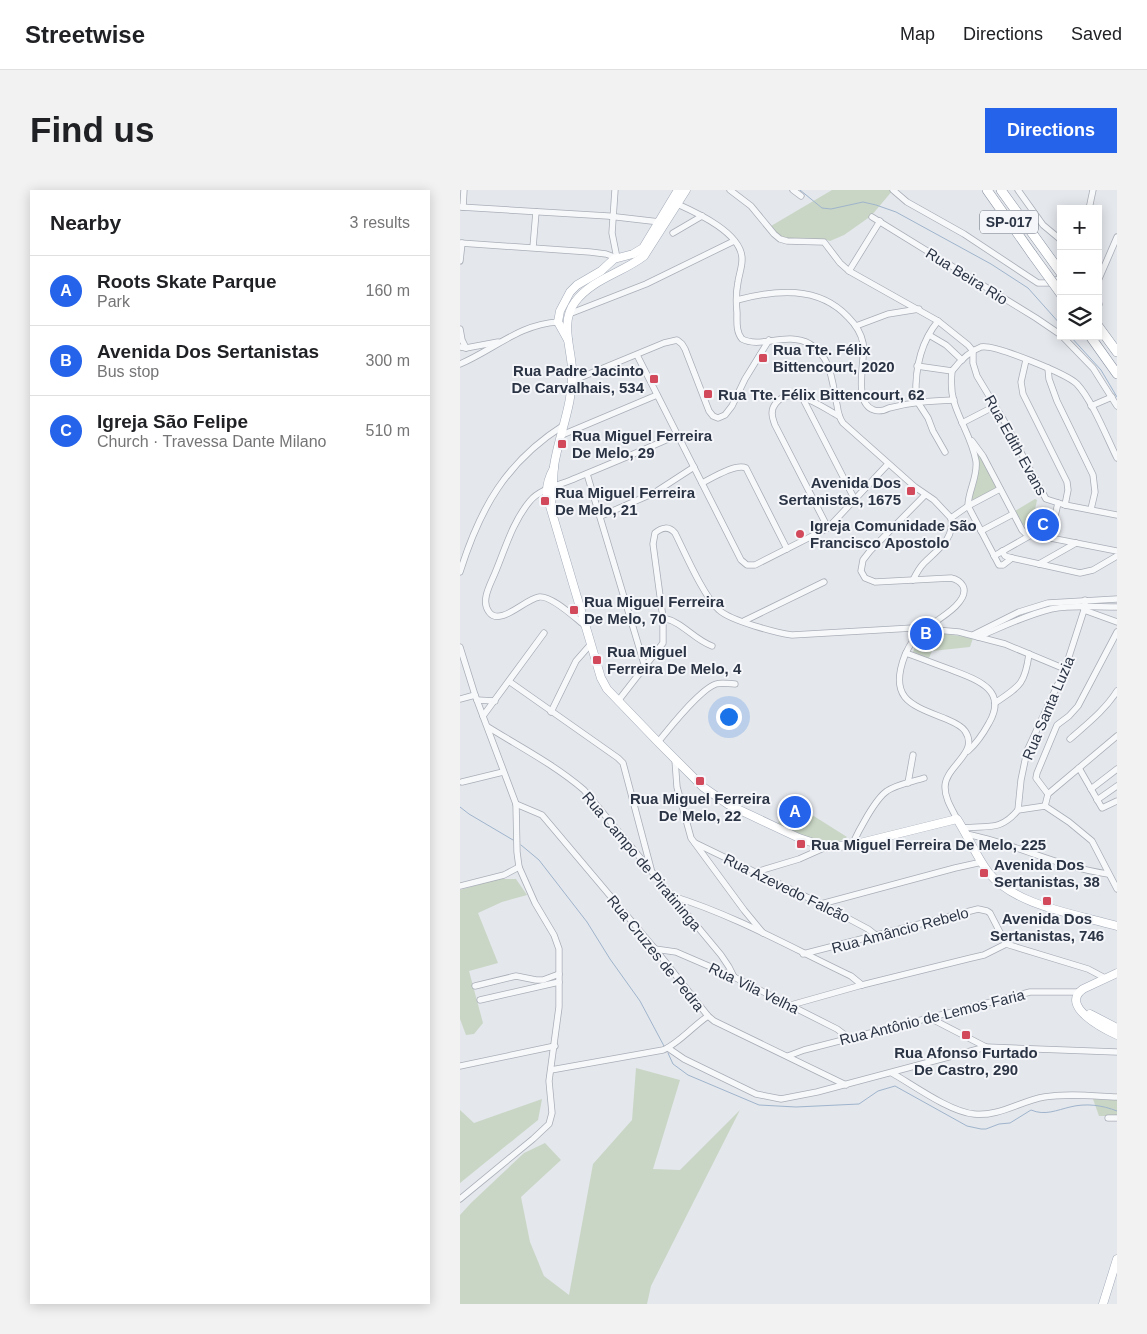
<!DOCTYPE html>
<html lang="en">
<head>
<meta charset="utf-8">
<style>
	:root { --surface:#fff; --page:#f2f2f2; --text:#202124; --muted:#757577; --line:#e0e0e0; --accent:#2563eb }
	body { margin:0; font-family:Arial,sans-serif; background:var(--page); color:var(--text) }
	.controls { position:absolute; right:15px; top:15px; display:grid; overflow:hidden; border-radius:0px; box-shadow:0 2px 12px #0003 }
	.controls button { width:45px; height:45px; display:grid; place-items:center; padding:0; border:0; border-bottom:1px solid var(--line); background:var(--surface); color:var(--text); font:25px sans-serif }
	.you { position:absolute; left:268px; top:526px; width:18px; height:18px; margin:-12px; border:4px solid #fff; border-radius:50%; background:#1a73e8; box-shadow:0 0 0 8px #1a73e833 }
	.badge { display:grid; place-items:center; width:32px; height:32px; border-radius:50%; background:var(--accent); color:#fff; font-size:16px; font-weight:700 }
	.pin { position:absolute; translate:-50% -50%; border:2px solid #fff; box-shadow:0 1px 5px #0006 }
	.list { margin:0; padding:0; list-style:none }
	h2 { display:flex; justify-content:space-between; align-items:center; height:65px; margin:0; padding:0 20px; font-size:21px }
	h2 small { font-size:16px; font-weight:400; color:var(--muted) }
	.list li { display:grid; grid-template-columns:32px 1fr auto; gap:15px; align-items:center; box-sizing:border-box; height:70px; padding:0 20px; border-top:1px solid var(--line) }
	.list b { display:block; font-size:19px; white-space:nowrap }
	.list p { margin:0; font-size:16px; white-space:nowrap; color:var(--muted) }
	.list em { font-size:16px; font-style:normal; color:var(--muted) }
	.icon { flex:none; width:28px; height:28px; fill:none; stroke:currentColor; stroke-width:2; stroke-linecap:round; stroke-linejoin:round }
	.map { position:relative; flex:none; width:657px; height:1114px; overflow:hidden; border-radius:0px }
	header { display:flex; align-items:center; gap:30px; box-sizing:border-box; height:70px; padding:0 25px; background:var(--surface); border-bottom:1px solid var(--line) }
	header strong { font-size:24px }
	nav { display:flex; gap:28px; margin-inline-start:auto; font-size:18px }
	.intro { display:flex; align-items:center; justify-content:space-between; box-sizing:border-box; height:120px; padding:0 30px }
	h1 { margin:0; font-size:35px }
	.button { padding:12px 22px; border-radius:0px; background:var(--accent); color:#fff; font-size:18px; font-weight:700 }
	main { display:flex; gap:30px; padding:0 30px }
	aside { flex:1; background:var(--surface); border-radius:0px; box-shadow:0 2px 12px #0003 }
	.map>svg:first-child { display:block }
	.green { fill:#c9d6c5 }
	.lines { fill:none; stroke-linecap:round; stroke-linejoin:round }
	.stream { stroke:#9fb4cc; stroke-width:1 }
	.minor-casing { stroke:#a9aeb7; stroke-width:7 }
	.major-casing { stroke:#a3abb8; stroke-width:9 }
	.highway-casing { stroke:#8b94a3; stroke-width:10 }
	.minor { stroke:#f7f8fa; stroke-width:5.5 }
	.major { stroke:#fff; stroke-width:8 }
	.highway { stroke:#fff; stroke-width:9 }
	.highway-bridge-casing { stroke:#8b94a3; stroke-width:10; stroke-linecap:butt }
	.highway-bridge { stroke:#fff; stroke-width:9 }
	.poi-dot { fill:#d1495b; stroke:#f4f6f9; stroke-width:2 }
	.labels { text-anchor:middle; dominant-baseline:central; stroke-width:4; stroke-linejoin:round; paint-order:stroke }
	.shield { fill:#f4f6f9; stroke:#676e7b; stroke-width:1 }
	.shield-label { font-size:14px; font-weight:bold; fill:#2b3445 }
	.street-label { font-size:15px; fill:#2b3445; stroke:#f4f6f9 }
	.poi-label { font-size:15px; font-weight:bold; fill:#2b3445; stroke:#f4f6f9; text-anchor:start }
</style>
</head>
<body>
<header>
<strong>Streetwise</strong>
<nav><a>Map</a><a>Directions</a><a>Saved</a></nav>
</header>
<div class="intro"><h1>Find us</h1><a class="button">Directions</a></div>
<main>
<aside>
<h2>Nearby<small>3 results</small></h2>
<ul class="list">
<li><span class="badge">A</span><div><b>Roots Skate Parque</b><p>Park</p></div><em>160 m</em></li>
<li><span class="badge">B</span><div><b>Avenida Dos Sertanistas</b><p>Bus stop</p></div><em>300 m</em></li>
<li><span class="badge">C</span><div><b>Igreja São Felipe</b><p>Church · Travessa Dante Milano</p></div><em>510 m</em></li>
</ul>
</aside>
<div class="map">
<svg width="657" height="1114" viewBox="0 0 657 1114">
	<rect width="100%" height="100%" fill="#e4e7ec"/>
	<g class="green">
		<polygon points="372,0 433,0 411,26 384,45 370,51 363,49 327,49 317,45 311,36"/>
		<path d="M516,260L538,298L510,313C510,307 515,300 516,294C519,282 519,271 516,260Z"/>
		<polygon points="575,309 577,310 571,339 562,334 555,321"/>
		<path d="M471,442L513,448L510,457L472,461L469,468L453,462C457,452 460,445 471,442Z"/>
		<path d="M330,611L387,647C367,662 336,641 318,633Z"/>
		<polygon points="38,689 56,689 67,705 42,712 18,723 38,773 9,781 23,833 14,844 6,845 0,829 0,700"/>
		<polygon points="176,878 220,890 193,979 220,980 280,920 191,1096 187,1114 0,1114 0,1025 11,1013 64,963 85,953 101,970 61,1007 70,1052 84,1086 109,1105 133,974 172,930"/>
		<polygon points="82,909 78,930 0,993 0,920 14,933"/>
		<polygon points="633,909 657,910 657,926 639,926"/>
	</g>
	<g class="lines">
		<g class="stream">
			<polyline points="340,0 362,18 371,19 403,12 416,15 436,22 531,74 568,98 601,135"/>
			<polyline points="610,146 641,180 657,207"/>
			<polyline points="0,617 9,624 53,650"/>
			<polyline points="61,655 79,670 127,732 150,769 180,811 204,856"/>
			<path d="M208,863L213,874L228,885L299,915L336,917L399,914L418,901L435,896L507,936L521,939H526L539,934L550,933L571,920C585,926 597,920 610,917C626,913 642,915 657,921"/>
		</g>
		<g class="minor-casing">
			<g id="minor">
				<polyline points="155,0 152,43 157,68"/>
				<polyline points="270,0 291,16 314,44 320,49 327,51 364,52 380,73 389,81 478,131 508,155 513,161"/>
				<polyline points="333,0 341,6"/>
				<polyline points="433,0 447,12 504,44 578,93 588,93 601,88"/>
				<polyline points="558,0 583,35 601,50"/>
				<path d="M215,13C235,22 283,43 282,70C282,77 279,85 278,92C276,102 276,113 277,123C277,132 276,142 282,149C301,159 326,141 350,154C372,167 372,193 377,215C378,222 379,228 383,233L455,297L474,310L491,328"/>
				<polyline points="0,17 148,26 200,32"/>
				<polyline points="3,17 4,0"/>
				<polyline points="629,19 633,0"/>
				<polyline points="412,27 576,128 601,145"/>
				<polyline points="213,43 242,26"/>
				<polyline points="0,53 130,62 146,64 157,68"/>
				<polyline points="73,57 76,22"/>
				<polyline points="0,71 2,53"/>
				<polyline points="389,81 420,31"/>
				<polyline points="638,91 657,47"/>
				<path d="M277,110C315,100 358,95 388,127C395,134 401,142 403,153C406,170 392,213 414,220C419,222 425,220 429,218C453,212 469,211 494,210"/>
				<polyline points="638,111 639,114"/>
				<polyline points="109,124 186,94 274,51"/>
				<path d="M478,131C460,153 455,178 456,206L457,211L468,228L473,241L485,262"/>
				<polyline points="396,136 428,124 459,119"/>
				<polyline points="0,139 2,150 6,158"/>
				<polyline points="469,145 486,155 502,170"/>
				<polyline points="602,146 633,178 657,216"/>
				<polyline points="0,157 6,158 38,152"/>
				<polyline points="513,161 513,173 517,186 543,229 586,309 605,315 657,325"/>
				<polyline points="177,165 281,370 287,375 295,375 368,338 428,274"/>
				<polyline points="566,170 561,192 563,204 607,292 608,300 605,315"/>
				<path d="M0,174C33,160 60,134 98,132"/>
				<polyline points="457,176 492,181"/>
				<polyline points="588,178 589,189 597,211 633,285 635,302 631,319"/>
				<polyline points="112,191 204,153 217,150 222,154 225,159 249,221 253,226 258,228 265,225 272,216 285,189 309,150"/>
				<polyline points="342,207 395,310"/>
				<polyline points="631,216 652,207"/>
				<polyline points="502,233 535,216"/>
				<polyline points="102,245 197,205"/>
				<polyline points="512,251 523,266 562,340 565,343 657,361"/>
				<polyline points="127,284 185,477"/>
				<path d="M242,293C252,288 276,273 286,278L327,359"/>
				<polyline points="540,299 508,316 539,375 543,375 552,368"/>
				<path d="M465,305L410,361L403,370L401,381L405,388L415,392L491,388C496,389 500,391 503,396C511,413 473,432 462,441C454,447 449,456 445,465C428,509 451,515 486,529C493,532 501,535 505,541C520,563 485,576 485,597C485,609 492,619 497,629"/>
				<polyline points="141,326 194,303 234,277"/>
				<path d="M491,328L508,316C508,301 518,287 516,271C512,249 500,232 494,212C491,202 491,191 492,181C499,172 510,161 521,157C534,154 607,184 617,194C632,210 647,248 657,268"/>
				<path d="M368,338L315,235C312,227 310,220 316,213C332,193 363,218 379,226"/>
				<polyline points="521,341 553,324"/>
				<polyline points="590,348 598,313"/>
				<polyline points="542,361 545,366 552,368 620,383 633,380 657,366"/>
				<polyline points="534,366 571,345"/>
				<polyline points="579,374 616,353"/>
				<path d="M0,382C20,318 46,272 104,235"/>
				<path d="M453,390C456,384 459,378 464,373C477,360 495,349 491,328"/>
				<polyline points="624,420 657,432"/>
				<path d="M203,428C223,432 233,449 252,456"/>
				<polyline points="284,431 364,392"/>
				<path d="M123,434C114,427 91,405 79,407C65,409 40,437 29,422C20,411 31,393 35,383C45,359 53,331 70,311C81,298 101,295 116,288C150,274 184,260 217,245"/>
				<polyline points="513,445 559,422 588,413 657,409"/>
				<path d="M518,447C542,437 566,425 591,419C613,415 635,417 657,417"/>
				<polyline points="0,457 15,505 56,614 57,662 59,677 75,713 94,745 99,759 99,817 89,891 92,923 89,934 73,949 0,1009"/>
				<path d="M446,463C460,468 475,474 489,479C515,489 549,499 529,533C523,544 517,553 508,561"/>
				<polyline points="50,492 158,568 163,573 191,679"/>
				<polyline points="0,509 15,505"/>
				<polyline points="17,510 35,511"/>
				<path d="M158,511L203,453V428L193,354L195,343C202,337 209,336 215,343C225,363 244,407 259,420C271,431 317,443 332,445L453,438L499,442L545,454L605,479"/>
				<path d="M535,513C560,496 565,494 569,464"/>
				<polyline points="91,522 116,471 130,455"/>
				<polyline points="23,526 84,443"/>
				<path d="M28,537C60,557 95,575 124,600L261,765L269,777L274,787"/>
				<path d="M610,549C627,534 645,520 657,501"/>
				<path d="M198,552C209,539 240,499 256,494C262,492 269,494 275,494"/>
				<polyline points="215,570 217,597 231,648 284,720 303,743"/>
				<polyline points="619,578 642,618 657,611"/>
				<polyline points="2,592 43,582"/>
				<polyline points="448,593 453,565"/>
				<polyline points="631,599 657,579"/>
				<polyline points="588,604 576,588 577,583 597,535 609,526 618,516 657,442"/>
				<polyline points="637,610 657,596"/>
				<polyline points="56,614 82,625 195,759 248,826 254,831 386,895"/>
				<polyline points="585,616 588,604 657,546"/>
				<polyline points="558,620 561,590 567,561 605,479 625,417 625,410"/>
				<path d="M503,638C527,635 540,642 558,620L585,616L609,632L632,651L657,699"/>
				<path d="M506,644C554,653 601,678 648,684"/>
				<polyline points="235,653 361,714 408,739 417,746"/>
				<path d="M392,655C398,642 415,609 427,601C437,594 452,592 464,588"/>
				<polyline points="296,682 339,669 366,657"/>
				<polyline points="0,696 44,685 59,677"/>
				<path d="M212,706C274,725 332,758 391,786L402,795"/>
				<polyline points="361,714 495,678 522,672"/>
				<polyline points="195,759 216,762 274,787 377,839 389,848"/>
				<polyline points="343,764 518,719 527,721 530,723 546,754"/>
				<polyline points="15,796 56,786 76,790 83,790 99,784"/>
				<polyline points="20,810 99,792"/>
				<polyline points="331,815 402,795 511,768 524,765 546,754 628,779 645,788"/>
				<polyline points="468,827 526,857"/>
				<polyline points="208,858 224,869 296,904 321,909 357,902 526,857 657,862"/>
				<polyline points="328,866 344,860 570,802 618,802"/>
				<polyline points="0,876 95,856"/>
				<path d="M91,880L203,860C218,854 233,836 248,826"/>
				<path d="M432,883C453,895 490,922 514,924C538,927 561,911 584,907C608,903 633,906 657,907"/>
				<polyline points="648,928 657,928"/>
			</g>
		</g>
		<g class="major-casing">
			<g id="major">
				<polyline points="108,150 98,132 100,121 110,102 117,95 141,81 154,69 173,64 183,58 218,0"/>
				<path d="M94,278C89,287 86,296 87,306L141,488L147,499L198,552L243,597L269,615L339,648L366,657L392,655L497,629C508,646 516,666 528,682C555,716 616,724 657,736"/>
				<path d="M91,314C93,301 93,289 94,276C99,244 114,212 112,179C111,157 100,132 115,112C132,89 162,83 184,66L226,0"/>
				<path d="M657,783L623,799C599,816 644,839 657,845"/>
				<polyline points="630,824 657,838"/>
				<polyline points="643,1114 657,1069"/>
			</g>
		</g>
		<g class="highway-casing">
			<g id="highway">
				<polyline points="527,0 572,64"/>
				<polyline points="541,0 601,83"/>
				<polyline points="638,136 657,162"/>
				<polyline points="630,146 657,184"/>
			</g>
		</g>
		<use href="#minor" class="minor"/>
		<use href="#major" class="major"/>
		<use href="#highway" class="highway"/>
		<g class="highway-bridge-casing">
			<polyline id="highway-bridge" points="572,64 601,104"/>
		</g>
		<use href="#highway-bridge" class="highway-bridge"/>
	</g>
	<g class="poi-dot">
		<rect x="298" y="163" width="10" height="10" rx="2.5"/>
		<rect x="189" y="184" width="10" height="10" rx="2.5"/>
		<rect x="243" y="199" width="10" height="10" rx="2.5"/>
		<rect x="97" y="249" width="10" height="10" rx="2.5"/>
		<rect x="446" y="296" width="10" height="10" rx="2.5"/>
		<rect x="80" y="306" width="10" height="10" rx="2.5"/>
		<circle cx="340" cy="344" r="5"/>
		<rect x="109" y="415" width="10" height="10" rx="2.5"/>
		<rect x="132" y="465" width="10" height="10" rx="2.5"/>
		<rect x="235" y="586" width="10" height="10" rx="2.5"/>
		<rect x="336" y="649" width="10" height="10" rx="2.5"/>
		<rect x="519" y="678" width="10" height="10" rx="2.5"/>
		<rect x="582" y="706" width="10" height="10" rx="2.5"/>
		<rect x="501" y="840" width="10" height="10" rx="2.5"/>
	</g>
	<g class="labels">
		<rect class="shield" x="520" y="20.5" width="58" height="23" rx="4"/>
		<g class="shield-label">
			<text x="549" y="32">SP-017</text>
		</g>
		<g class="street-label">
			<text transform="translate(507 86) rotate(32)">Rua Beira Rio</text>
			<text transform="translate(556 255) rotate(61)">Rua Edith Evans</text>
			<text transform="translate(588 518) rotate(-67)">Rua Santa Luzia</text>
			<text transform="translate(182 671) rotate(50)">Rua Campo de Piratininga</text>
			<text transform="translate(327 698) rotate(26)">Rua Azevedo Falcão</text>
			<text transform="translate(440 740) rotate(-15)">Rua Amâncio Rebelo</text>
			<text transform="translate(196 763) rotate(51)">Rua Cruzes de Pedra</text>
			<text transform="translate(294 798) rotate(26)">Rua Vila Velha</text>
			<text transform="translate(472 827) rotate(-14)">Rua Antônio de Lemos Faria</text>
		</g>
		<g class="poi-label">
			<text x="313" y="159">Rua Tte. Félix<tspan x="313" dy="17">Bittencourt, 2020</tspan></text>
			<text x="184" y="180" text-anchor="end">Rua Padre Jacinto<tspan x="184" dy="17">De Carvalhais, 534</tspan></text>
			<text x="258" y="204">Rua Tte. Félix Bittencourt, 62</text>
			<text x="112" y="245">Rua Miguel Ferreira<tspan x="112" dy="17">De Melo, 29</tspan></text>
			<text x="441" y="292" text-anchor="end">Avenida Dos<tspan x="441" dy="17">Sertanistas, 1675</tspan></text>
			<text x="95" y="302">Rua Miguel Ferreira<tspan x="95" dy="17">De Melo, 21</tspan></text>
			<text x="350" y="335">Igreja Comunidade São<tspan x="350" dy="17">Francisco Apostolo</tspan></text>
			<text x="124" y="411">Rua Miguel Ferreira<tspan x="124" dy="17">De Melo, 70</tspan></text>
			<text x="147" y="461">Rua Miguel<tspan x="147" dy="17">Ferreira De Melo, 4</tspan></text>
			<text x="240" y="608" text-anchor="middle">Rua Miguel Ferreira<tspan x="240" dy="17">De Melo, 22</tspan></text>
			<text x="351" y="654">Rua Miguel Ferreira De Melo, 225</text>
			<text x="534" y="674">Avenida Dos<tspan x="534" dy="17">Sertanistas, 38</tspan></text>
			<text x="587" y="728" text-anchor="middle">Avenida Dos<tspan x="587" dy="17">Sertanistas, 746</tspan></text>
			<text x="506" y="862" text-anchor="middle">Rua Afonso Furtado<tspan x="506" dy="17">De Castro, 290</tspan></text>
		</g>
	</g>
</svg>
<div class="controls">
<button>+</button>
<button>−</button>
<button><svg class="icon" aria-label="layers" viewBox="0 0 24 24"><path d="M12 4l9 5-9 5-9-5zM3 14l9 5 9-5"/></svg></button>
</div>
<div class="you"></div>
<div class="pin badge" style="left:335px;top:622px">A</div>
<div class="pin badge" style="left:466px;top:444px">B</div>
<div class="pin badge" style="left:583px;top:335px">C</div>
</div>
</main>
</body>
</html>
